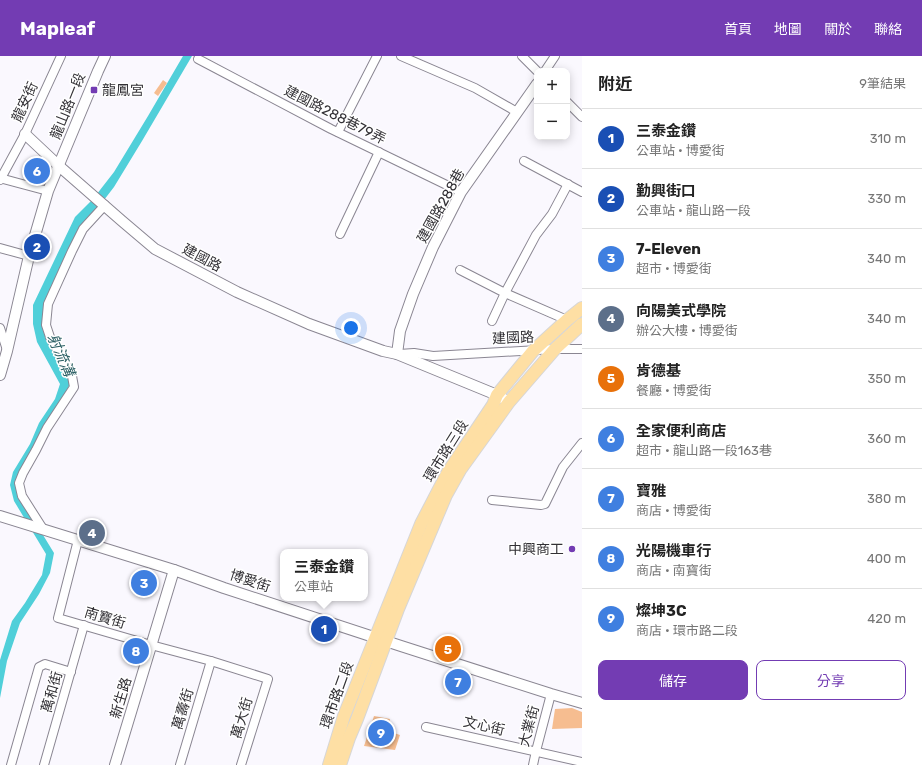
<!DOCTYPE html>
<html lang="zh-TW">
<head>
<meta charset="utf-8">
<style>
	:root { --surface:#fff; --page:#f6f6f6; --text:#222; --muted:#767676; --line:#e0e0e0; --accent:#733cb3 }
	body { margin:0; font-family:Rubik,"Noto Sans TC",sans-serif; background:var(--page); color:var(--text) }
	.controls { position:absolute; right:12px; top:12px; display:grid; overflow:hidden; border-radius:8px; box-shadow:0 2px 10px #0003 }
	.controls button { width:36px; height:36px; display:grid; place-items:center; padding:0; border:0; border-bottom:1px solid var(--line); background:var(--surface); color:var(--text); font:20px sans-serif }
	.you { position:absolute; left:351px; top:272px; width:14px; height:14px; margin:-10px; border:3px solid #fff; border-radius:50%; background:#1a73e8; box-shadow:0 0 0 6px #1a73e833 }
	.badge { display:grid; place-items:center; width:26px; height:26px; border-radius:50%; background:var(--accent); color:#fff; font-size:13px; font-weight:700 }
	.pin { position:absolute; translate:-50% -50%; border:2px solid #fff; box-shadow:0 1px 4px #0006 }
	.popup { position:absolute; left:280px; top:493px; width:88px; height:52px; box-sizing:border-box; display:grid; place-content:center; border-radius:8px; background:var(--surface); filter:drop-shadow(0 1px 3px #0005); font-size:13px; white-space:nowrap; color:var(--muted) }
	.popup b { font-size:15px; color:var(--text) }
	.popup::after { content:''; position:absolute; left:50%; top:100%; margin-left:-8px; border:8px solid transparent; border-top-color:var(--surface) }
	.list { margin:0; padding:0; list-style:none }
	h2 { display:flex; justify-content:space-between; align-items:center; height:52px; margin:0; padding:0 16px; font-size:17px }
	h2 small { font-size:13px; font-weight:400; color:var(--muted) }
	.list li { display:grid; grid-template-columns:26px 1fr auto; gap:12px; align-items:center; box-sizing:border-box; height:60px; padding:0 16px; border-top:1px solid var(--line) }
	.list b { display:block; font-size:15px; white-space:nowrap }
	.list p { margin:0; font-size:13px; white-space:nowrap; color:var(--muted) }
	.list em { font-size:13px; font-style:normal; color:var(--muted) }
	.actions { display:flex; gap:8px; padding:12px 16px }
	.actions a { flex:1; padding:9px 0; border:1px solid var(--accent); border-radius:8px; text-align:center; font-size:14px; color:var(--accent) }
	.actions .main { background:var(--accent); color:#fff }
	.map { position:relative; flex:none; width:582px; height:709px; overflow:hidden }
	header { display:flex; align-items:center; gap:24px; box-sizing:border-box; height:56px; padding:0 20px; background:var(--accent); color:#fff }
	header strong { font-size:19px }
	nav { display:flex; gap:22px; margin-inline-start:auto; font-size:14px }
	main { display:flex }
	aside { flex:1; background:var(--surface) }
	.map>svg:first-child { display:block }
	.water { fill:#50cfd9 }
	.building { fill:#f6bd90 }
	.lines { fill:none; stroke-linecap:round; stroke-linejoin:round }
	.minor-casing { stroke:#8a8692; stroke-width:10 }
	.tertiary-casing { stroke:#8a8692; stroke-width:12 }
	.primary-casing { stroke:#d6d6d7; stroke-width:14 }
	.minor { stroke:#fff; stroke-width:8 }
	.tertiary { stroke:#fff; stroke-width:10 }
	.primary { stroke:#fedfa4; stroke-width:12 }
	.poi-dot { fill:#733cb3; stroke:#fff; stroke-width:1.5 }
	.labels { text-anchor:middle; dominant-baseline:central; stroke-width:3; stroke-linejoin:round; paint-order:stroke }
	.poi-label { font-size:14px; fill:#323035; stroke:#fff; text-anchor:start }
	.street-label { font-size:14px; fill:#323035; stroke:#fff }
	.water-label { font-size:15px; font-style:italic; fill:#2c6065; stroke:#fff }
</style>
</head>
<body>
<header>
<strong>Mapleaf</strong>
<nav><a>首頁</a><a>地圖</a><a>關於</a><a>聯絡</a></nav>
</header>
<main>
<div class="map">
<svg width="582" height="709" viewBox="0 0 582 709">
	<rect width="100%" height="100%" fill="#faf8fe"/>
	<polygon class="water" points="183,0 192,0 142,85 114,131 77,179 43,257 69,321 69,330 20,416 21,443 54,497 50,517 39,538 20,567 7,605 0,642 0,604 12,565 25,547 42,519 46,498 14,445 10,429 13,416 30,388 39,367 55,343 60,328 37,286 33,268 33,249 75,161 93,143 114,116 148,60"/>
	<g class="building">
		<polygon points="163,24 167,27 158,40 154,37"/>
		<polygon points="572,652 582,656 582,672 552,673 555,653"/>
		<polygon points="374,660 390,663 388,675 400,679 395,694 364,690"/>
	</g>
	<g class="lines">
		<g class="minor-casing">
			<g id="minor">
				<polyline points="401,0 475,32 517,56"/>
				<polyline points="522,0 537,15"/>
				<polyline points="198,3 331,73 461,136"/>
				<polyline points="545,15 555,0"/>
				<polyline points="567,46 582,61"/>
				<polyline points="338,76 377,0"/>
				<polyline points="524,105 582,136"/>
				<polyline points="0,122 48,135"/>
				<polyline points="0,124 25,78 61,0"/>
				<polyline points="340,178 379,96"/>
				<polyline points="0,192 29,200"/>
				<polyline points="460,214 505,237 567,264"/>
				<polyline points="492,265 505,237 536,179 552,158 568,128"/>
				<polyline points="0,272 7,294"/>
				<polyline points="399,298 414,297 433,300 555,293 582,293"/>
				<polyline points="492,444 541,449 545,448 563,411 582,387"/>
				<polyline points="43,473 22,440 19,427 23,417 36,394 47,372 74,331 72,320 50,281 46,269 48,248 72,195 83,173 105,149"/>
				<polyline points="78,484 58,562 151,589 211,605 268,623 241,709"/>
				<polyline points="426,671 582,706"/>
				<polyline points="11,709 39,611 45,608 71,616"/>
				<polyline points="44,709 84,569"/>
				<polyline points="180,709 211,605"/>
				<polyline points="533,709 536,695 551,638"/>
			</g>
		</g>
		<g class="tertiary-casing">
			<g id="tertiary">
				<polyline points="25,78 59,110 122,165 155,193 237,236 309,268 383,295 397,298 497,339 504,343"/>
				<polyline points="397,298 400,275 413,238 433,191 461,136 537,28"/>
				<polyline points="0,319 7,295 29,200 48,135 98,15 105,0"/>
				<polyline points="0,460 174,514 224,532 401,590 551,638 582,647"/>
				<polyline points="115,709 174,514"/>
			</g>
		</g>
		<g class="primary-casing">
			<g id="primary">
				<polyline points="329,709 344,660 421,468 448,416 493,349 497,339 533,295 567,264 582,252"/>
				<polyline points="340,709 349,682 357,663 398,553 446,439 460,414 509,346 555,293 582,268"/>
			</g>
		</g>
		<use href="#minor" class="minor"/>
		<use href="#tertiary" class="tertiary"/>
		<use href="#primary" class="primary"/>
	</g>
	<g class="poi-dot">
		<rect x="90" y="30" width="8" height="8" rx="2"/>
		<circle cx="572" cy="493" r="4"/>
	</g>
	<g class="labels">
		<g class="poi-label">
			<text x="102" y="34">龍鳳宮</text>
			<text x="564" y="493" text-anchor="end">中興商工</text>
		</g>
		<g class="street-label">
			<text transform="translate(25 46) rotate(-65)">龍安街</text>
			<text transform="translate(68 50) rotate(-68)">龍山路一段</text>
			<text transform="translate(335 59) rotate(27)">建國路288巷79弄</text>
			<text transform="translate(441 150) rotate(-61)">建國路288巷</text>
			<text transform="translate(202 202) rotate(28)">建國路</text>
			<text transform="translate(513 282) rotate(-3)">建國路</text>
			<text transform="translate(446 395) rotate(-58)">環市路三段</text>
			<text transform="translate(250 525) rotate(18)">博愛街</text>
			<text transform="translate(105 562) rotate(17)">南寶街</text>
			<text transform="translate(52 636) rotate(-74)">萬和街</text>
			<text transform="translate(337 639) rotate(-70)">環市路二段</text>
			<text transform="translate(121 642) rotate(-73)">新生路</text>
			<text transform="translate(183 653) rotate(-73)">萬壽街</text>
			<text transform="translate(242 662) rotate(-73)">萬大街</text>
			<text transform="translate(484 670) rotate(13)">文心街</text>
			<text transform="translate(529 670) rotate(-75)">大業街</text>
		</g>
		<g class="water-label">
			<text transform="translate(61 299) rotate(66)">射流溝</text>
		</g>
	</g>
</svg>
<div class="controls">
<button>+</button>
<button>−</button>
</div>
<div class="you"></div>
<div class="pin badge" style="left:324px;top:573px;background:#1a4fb4">1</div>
<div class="popup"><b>三泰金鑽</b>公車站</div>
<div class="pin badge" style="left:37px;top:191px;background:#1a4fb4">2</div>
<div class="pin badge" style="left:144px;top:527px;background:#3f7fe0">3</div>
<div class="pin badge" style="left:92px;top:477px;background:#5c6f8a">4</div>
<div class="pin badge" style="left:448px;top:593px;background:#e8710a">5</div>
<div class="pin badge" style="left:37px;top:115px;background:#3f7fe0">6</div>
<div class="pin badge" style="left:458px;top:626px;background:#3f7fe0">7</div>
<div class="pin badge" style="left:136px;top:595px;background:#3f7fe0">8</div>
<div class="pin badge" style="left:381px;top:677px;background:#3f7fe0">9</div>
</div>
<aside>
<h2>附近<small>9筆結果</small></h2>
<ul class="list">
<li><span class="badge" style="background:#1a4fb4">1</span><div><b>三泰金鑽</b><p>公車站 · 博愛街</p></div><em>310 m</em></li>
<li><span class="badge" style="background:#1a4fb4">2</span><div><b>勤興街口</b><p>公車站 · 龍山路一段</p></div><em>330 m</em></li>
<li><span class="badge" style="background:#3f7fe0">3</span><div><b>7-Eleven</b><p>超市 · 博愛街</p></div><em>340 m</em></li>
<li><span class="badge" style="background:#5c6f8a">4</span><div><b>向陽美式學院</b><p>辦公大樓 · 博愛街</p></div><em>340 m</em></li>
<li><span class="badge" style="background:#e8710a">5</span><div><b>肯德基</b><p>餐廳 · 博愛街</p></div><em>350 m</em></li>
<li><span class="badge" style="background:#3f7fe0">6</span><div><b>全家便利商店</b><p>超市 · 龍山路一段163巷</p></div><em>360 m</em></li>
<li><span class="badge" style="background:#3f7fe0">7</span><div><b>寶雅</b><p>商店 · 博愛街</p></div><em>380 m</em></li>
<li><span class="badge" style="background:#3f7fe0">8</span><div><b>光陽機車行</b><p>商店 · 南寶街</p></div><em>400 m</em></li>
<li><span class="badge" style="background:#3f7fe0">9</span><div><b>燦坤3C</b><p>商店 · 環市路二段</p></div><em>420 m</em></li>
</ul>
<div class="actions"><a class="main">儲存</a><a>分享</a></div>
</aside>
</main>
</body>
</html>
